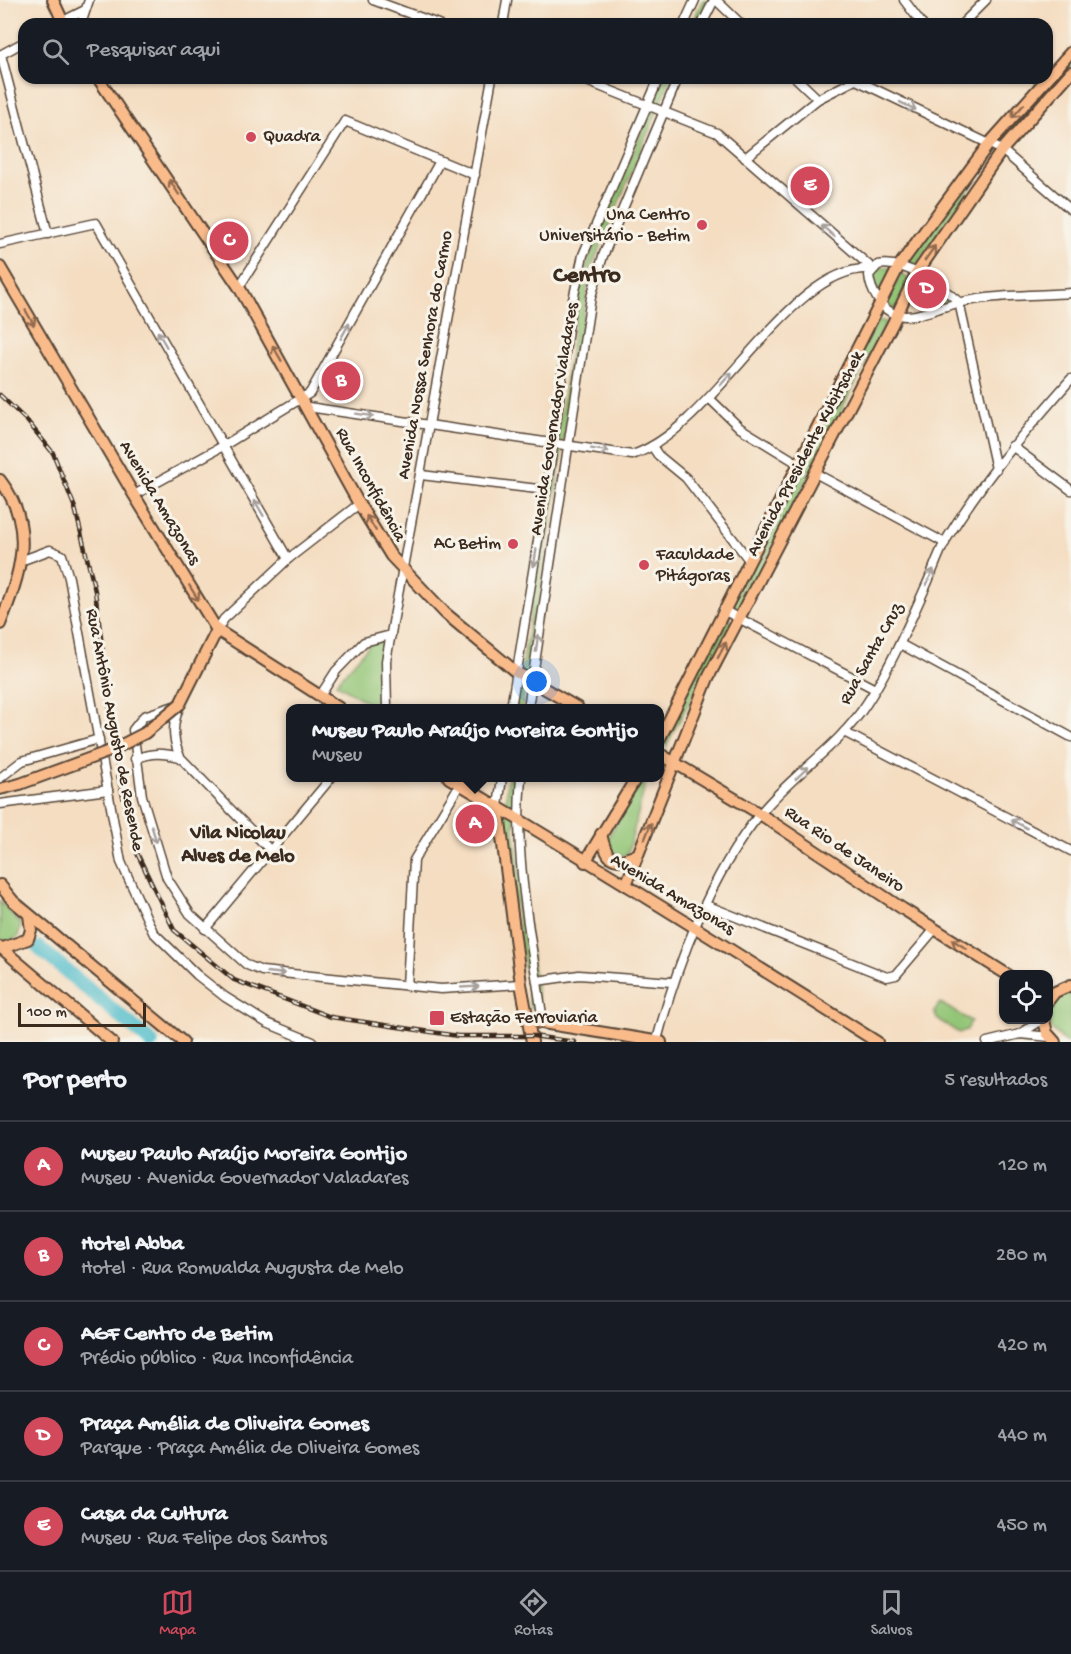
<!DOCTYPE html>
<html lang="pt">
<head>
<meta charset="utf-8">
<style>
	:root { --surface:#171b24; --page:#242831; --text:#f1f3f6; --muted:#9ea1a6; --line:#363941; --accent:#d1495b }
	body { margin:0; font-family:"Gochi Hand",sans-serif; background:var(--page); color:var(--text) }
	.controls { position:absolute; right:18px; bottom:18px; display:grid; overflow:hidden; border-radius:12px; box-shadow:0 2px 4px #0004 }
	.controls button { width:54px; height:54px; display:grid; place-items:center; padding:0; border:0; border-bottom:2px solid var(--line); background:var(--surface); color:var(--text); font:30px sans-serif }
	.scale { position:absolute; left:18px; bottom:15px; width:128px; box-sizing:border-box; padding-left:6px; border:3px solid #3b2a1e; border-top:0; font-size:16px; line-height:21px; white-space:nowrap; color:#3b2a1e; -webkit-text-stroke:4px #f7f3e8; paint-order:stroke }
	.you { position:absolute; left:537px; top:682px; width:21px; height:21px; margin:-15px; border:4px solid #fff; border-radius:50%; background:#1a73e8; box-shadow:0 0 0 9px #1a73e833 }
	.badge { display:grid; place-items:center; width:39px; height:39px; border-radius:50%; background:var(--accent); color:#fff; font-size:20px; font-weight:700 }
	.pin { position:absolute; translate:-50% -50%; border:3px solid #fff; box-shadow:0 2px 6px #0006 }
	.popup { position:absolute; left:286px; top:704px; width:378px; height:78px; box-sizing:border-box; display:grid; place-content:center; border-radius:12px; background:var(--surface); filter:drop-shadow(0 2px 4px #0005); font-size:20px; white-space:nowrap; color:var(--muted) }
	.popup b { font-size:22px; color:var(--text) }
	.popup::after { content:''; position:absolute; left:50%; top:100%; margin-left:-12px; border:12px solid transparent; border-top-color:var(--surface) }
	.list { margin:0; padding:0; list-style:none }
	h2 { display:flex; justify-content:space-between; align-items:center; height:78px; margin:0; padding:0 24px; font-size:26px }
	h2 small { font-size:20px; font-weight:400; color:var(--muted) }
	.list li { display:grid; grid-template-columns:39px 1fr auto; gap:18px; align-items:center; box-sizing:border-box; height:90px; padding:0 24px; border-top:2px solid var(--line) }
	.list b { display:block; font-size:22px; white-space:nowrap }
	.list p { margin:0; font-size:20px; white-space:nowrap; color:var(--muted) }
	.list em { font-size:20px; font-style:normal; color:var(--muted) }
	.icon { flex:none; width:33px; height:33px; fill:none; stroke:currentColor; stroke-width:2; stroke-linecap:round; stroke-linejoin:round }
	.map { position:relative; flex:none; width:1071px; height:1042px; overflow:hidden }
	.search { position:absolute; background:var(--surface); box-shadow:0 2px 4px #0004; left:18px; right:18px; top:18px; height:66px; display:flex; align-items:center; gap:15px; box-sizing:border-box; padding:0 21px; border-radius:18px; color:var(--muted); font-size:22px }
	.sheet { height:528px; background:var(--surface) }
	nav { display:flex; justify-content:space-around; align-items:center; box-sizing:border-box; height:84px; border-top:2px solid var(--line); background:var(--surface); font-size:16px; color:var(--muted) }
	nav a { display:grid; justify-items:center; gap:3px }
	nav .on { color:var(--accent) }
	.map>svg:first-child { display:block }
	.green { fill:#91c475; stroke:#66774a; stroke-width:1.5 }
	.lines { fill:none; stroke-linecap:round; stroke-linejoin:round }
	.river { stroke:#51bdcc; stroke-width:15 }
	.minor-casing { stroke:#574536; stroke-width:11 }
	.major-casing { stroke:#574536; stroke-width:14 }
	.minor { stroke:#fff; stroke-width:8 }
	.major { stroke:#fabb8b; stroke-width:10 }
	.rail-casing { stroke:#3b2a1e; stroke-width:4.5 }
	.rail { stroke:#f7f3e8; stroke-width:2; stroke-dasharray:7; stroke-linecap:butt }
	.major-bridge-casing { stroke:#574536; stroke-width:14; stroke-linecap:butt }
	.major-bridge { stroke:#fabb8b; stroke-width:10 }
	.oneway { stroke:#a79f9a }
	.oneway2 { stroke:#916b4f }
	.poi-dot { fill:#d1495b; stroke:#f7f3e8; stroke-width:2 }
	.labels { text-anchor:middle; dominant-baseline:central; stroke-width:6; stroke-linejoin:round; paint-order:stroke }
	.poi-label { font-size:18px; fill:#3b2a1e; stroke:#f7f3e8; text-anchor:start }
	.street-label { font-size:18px; fill:#3b2a1e; stroke:#f7f3e8 }
	.neighbourhood-label { font-size:20px; font-weight:bold; fill:#3b2a1e; stroke:#f7f3e8 }
	.district-label { font-size:24px; font-weight:bold; fill:#3b2a1e; stroke:#f7f3e8 }
</style>
</head>
<body>
<div class="map">
<svg width="1071" height="1042" viewBox="0 0 1071 1042">
	<rect width="100%" height="100%" fill="#f7f3e8"/>
	<filter id="ink" filterUnits="userSpaceOnUse"><feTurbulence type="fractalNoise" baseFrequency=".0167" numOctaves="2"/><feDisplacementMap in="SourceGraphic" scale="12" xChannelSelector="R" yChannelSelector="G"/><feConvolveMatrix kernelMatrix="1 2 1 2 8 2 1 2 1" color-interpolation-filters="sRGB"/></filter>
	<filter id="wash" filterUnits="userSpaceOnUse"><feTurbulence type="fractalNoise" baseFrequency=".008" numOctaves="4" result="noise"/><feDisplacementMap in="SourceGraphic" scale="24" xChannelSelector="R" yChannelSelector="G"/><feGaussianBlur stdDeviation="1.35" result="paint"/><feColorMatrix in="noise" values="0 0 0 0 0 0 0 0 0 0 0 0 0 0 0 0 0 1.4 0 .05"/><feComposite in="paint" operator="in"/></filter>
	<g filter="url(#wash)">
		<rect width="100%" height="100%" fill="#f4ddc1"/>
		<g class="green">
			<polygon points="703,0 709,0 697,24 691,24"/>
			<polygon points="1071,53 1071,67 1001,145 995,141"/>
			<polygon points="664,78 671,78 590,271 522,708 516,708 579,294 590,256"/>
			<polygon points="985,155 991,158 915,266 907,263"/>
			<polygon points="885,267 895,269 880,297 873,276 877,269"/>
			<polygon points="901,274 909,279 896,309 886,305"/>
			<polygon points="922,281 953,301 911,309"/>
			<polygon points="878,320 886,322 740,611 731,606"/>
			<polygon points="726,617 732,621 666,746 660,744"/>
			<polygon points="383,641 378,667 380,702 371,705 336,683 371,643"/>
			<polygon points="508,778 517,778 514,829 539,1008 530,1008 504,823"/>
			<polygon points="643,778 647,778 628,853 624,856 609,851 607,839"/>
			<polygon points="0,901 21,925 18,937 8,942 0,939"/>
			<path d="M1071,992V1042H1065L1051,1028C1046,1011 1053,996 1071,992Z"/>
			<polygon points="940,1003 971,1021 967,1030 959,1033 937,1019 934,1012"/>
		</g>
		<g class="lines">
			<polyline class="river" points="39,948 151,1042"/>
		</g>
	</g>
	<g filter="url(#ink)">
		<g class="lines">
			<g class="minor-casing">
				<g id="minor">
					<polyline points="373,0 438,24"/>
					<polyline points="716,0 741,24"/>
					<polyline points="904,0 922,24"/>
					<polyline points="57,24 83,11"/>
					<polyline points="81,24 89,0"/>
					<polyline points="503,24 507,0"/>
					<polyline points="684,24 695,0"/>
					<polyline points="702,24 714,0"/>
					<polyline points="962,24 986,0"/>
					<polyline points="0,55 24,42"/>
					<polyline points="1,55 48,234"/>
					<polyline points="579,78 717,133 872,268"/>
					<polyline points="796,78 818,99"/>
					<polyline points="856,80 1002,150 1071,210"/>
					<polyline points="745,158 818,99 859,78"/>
					<polyline points="0,244 96,223 288,559"/>
					<polyline points="239,287 345,121 475,175"/>
					<path d="M959,302C940,285 905,260 878,265L869,275C870,290 881,310 897,315C912,319 932,310 947,306C985,294 1031,296 1071,293"/>
					<polyline points="959,302 996,469"/>
					<polyline points="709,398 740,428 799,464"/>
					<path d="M308,407L632,455C715,429 790,261 873,269"/>
					<polyline points="652,446 658,455 686,478 749,560"/>
					<polyline points="1012,446 1071,490"/>
					<polyline points="815,473 945,543"/>
					<polyline points="421,475 546,490"/>
					<polyline points="134,495 223,446 310,393 440,161"/>
					<polyline points="23,560 50,550 62,555 69,578 121,862 153,932 197,975 225,997 267,1023 313,1042"/>
					<polyline points="723,610 875,689"/>
					<polyline points="217,630 224,619 288,559 359,504"/>
					<polyline points="900,644 1071,737"/>
					<polyline points="320,696 336,671 364,642 391,635"/>
					<polyline points="177,705 144,716 133,730 142,796 167,878 190,914 247,965 262,971 441,989 521,984"/>
					<path d="M180,705C172,724 172,738 180,757L269,849"/>
					<polyline points="387,708 386,661 492,78"/>
					<polyline points="511,708 553,447 570,313 583,255 659,78"/>
					<polyline points="528,708 591,297 603,256 678,78"/>
					<polyline points="844,732 1071,851"/>
					<path d="M135,759C152,752 162,753 180,757"/>
					<polyline points="0,778 22,761 99,739"/>
					<path d="M521,778C513,859 532,942 543,1022"/>
					<polyline points="0,804 108,790"/>
					<polyline points="498,806 502,778"/>
					<polyline points="706,905 887,977 896,975 935,929"/>
					<polyline points="205,929 331,778"/>
					<polyline points="537,981 579,975 672,982"/>
					<polyline points="407,986 414,860 460,784"/>
					<polyline points="1020,1034 1042,1020"/>
					<path d="M657,1040C677,964 710,875 760,814C792,774 839,747 867,703C891,666 908,626 926,586C933,571 938,554 946,540C981,482 1026,430 1071,379"/>
					<polyline points="987,1042 1020,1034 1050,1037"/>
				</g>
			</g>
			<g class="major-casing">
				<g id="major">
					<polyline points="53,0 64,24"/>
					<polyline points="98,78 239,287 359,504 391,556 445,613 516,672 578,708"/>
					<polyline points="0,267 134,495 217,630 339,708"/>
					<path d="M0,480C37,528 20,575 0,624"/>
					<polyline points="180,704 217,630"/>
					<polyline points="660,738 899,266 988,145 1071,52"/>
					<polyline points="660,754 760,814 903,909 1008,975"/>
					<path d="M449,778C593,863 735,952 877,1042"/>
					<polyline points="0,789 20,784"/>
					<polyline points="498,806 521,984 532,1042"/>
					<path d="M601,834C607,860 612,866 638,854"/>
					<polyline points="585,862 636,778"/>
					<polyline points="0,885 13,901 183,1042"/>
					<polyline points="626,885 708,678 893,323 916,274 1002,150 1071,72"/>
					<polyline points="0,947 112,1042"/>
					<polyline points="3,948 28,939 31,930 29,915"/>
					<polyline points="1048,1001 1055,992 1071,985"/>
					<polyline points="1044,1020 1047,1033 1055,1042"/>
					<polyline points="530,1021 661,1042"/>
				</g>
			</g>
			<use href="#minor" class="minor"/>
			<use href="#major" class="major"/>
			<g class="rail-casing">
				<polyline id="rail" points="0,395 28,422 53,453 75,508 95,591 119,779 136,851 174,930 234,980 331,1017 458,1036 533,1036 575,1042"/>
			</g>
			<use href="#rail" class="rail"/>
			<g class="major-bridge-casing">
				<polyline id="major-bridge" points="20,784 110,751 145,733 180,704"/>
			</g>
			<use href="#major-bridge" class="major-bridge"/>
		</g>
		<defs><path id="oneway-shaft" d="M-6 0H5M1.5-3L5.5 0L1.5 3" fill="none" stroke-width="1.6" stroke-linecap="round" stroke-linejoin="round" transform="scale(1.5)"/></defs>
		<g class="oneway">
			<use href="#oneway-shaft" transform="translate(908 106) rotate(26)"/>
			<use href="#oneway-shaft" transform="translate(828 231) rotate(-139)"/>
			<use href="#oneway-shaft" transform="translate(345 331) rotate(-61)"/>
			<use href="#oneway-shaft" transform="translate(162 339) rotate(-120)"/>
			<use href="#oneway-shaft" transform="translate(726 379) rotate(-48)"/>
			<use href="#oneway-shaft" transform="translate(365 415) rotate(9)"/>
			<use href="#oneway-shaft" transform="translate(600 450) rotate(9)"/>
			<use href="#oneway-shaft" transform="translate(259 508) rotate(-120)"/>
			<use href="#oneway-shaft" transform="translate(535 558) rotate(99)"/>
			<use href="#oneway-shaft" transform="translate(930 577) rotate(-66)"/>
			<use href="#oneway-shaft" transform="translate(537 643) rotate(-82)"/>
			<use href="#oneway-shaft" transform="translate(802 773) rotate(-44)"/>
			<use href="#oneway-shaft" transform="translate(1019 824) rotate(-152)"/>
			<use href="#oneway-shaft" transform="translate(154 834) rotate(73)"/>
			<use href="#oneway-shaft" transform="translate(276 973) rotate(6)"/>
			<use href="#oneway-shaft" transform="translate(470 987) rotate(-3)"/>
		</g>
		<g class="oneway2">
			<use href="#oneway-shaft" transform="translate(1018 111) rotate(132)"/>
			<use href="#oneway-shaft" transform="translate(174 187) rotate(-123)"/>
			<use href="#oneway-shaft" transform="translate(930 253) rotate(-55)"/>
			<use href="#oneway-shaft" transform="translate(30 318) rotate(60)"/>
			<use href="#oneway-shaft" transform="translate(277 353) rotate(-120)"/>
			<use href="#oneway-shaft" transform="translate(371 523) rotate(-122)"/>
			<use href="#oneway-shaft" transform="translate(194 593) rotate(58)"/>
			<use href="#oneway-shaft" transform="translate(722 650) rotate(-62)"/>
			<use href="#oneway-shaft" transform="translate(648 831) rotate(-69)"/>
			<use href="#oneway-shaft" transform="translate(959 944) rotate(-148)"/>
		</g>
	</g>
	<g class="poi-dot">
		<circle cx="251" cy="137" r="6"/>
		<circle cx="702" cy="225" r="6"/>
		<circle cx="513" cy="544" r="6"/>
		<circle cx="644" cy="565" r="6"/>
		<rect x="429" y="1010" width="16" height="16" rx="3"/>
	</g>
	<g class="labels">
		<g class="poi-label">
			<text x="263" y="137">Quadra</text>
			<text x="690" y="215" text-anchor="end">Una Centro<tspan x="690" dy="21">Universitário - Betim</tspan></text>
			<text x="501" y="544" text-anchor="end">AC Betim</text>
			<text x="656" y="555">Faculdade<tspan x="656" dy="21">Pitágoras</tspan></text>
			<text x="450" y="1018">Estação Ferroviaria</text>
		</g>
		<g class="street-label">
			<text transform="translate(426 355) rotate(-80)">Avenida Nossa Senhora do Carmo</text>
			<text transform="translate(555 419) rotate(-81)">Avenida Governador Valadares</text>
			<text transform="translate(806 454) rotate(-62)">Avenida Presidente Kubitschek</text>
			<text transform="translate(370 485) rotate(61)">Rua Inconfidência</text>
			<text transform="translate(159 503) rotate(59)">Avenida Amazonas</text>
			<text transform="translate(872 654) rotate(-61)">Rua Santa Cruz</text>
			<text transform="translate(114 730) rotate(79)">Rua Antônio Augusto de Resende</text>
			<text transform="translate(844 850) rotate(34)">Rua Rio de Janeiro</text>
			<text transform="translate(672 895) rotate(31)">Avenida Amazonas</text>
		</g>
		<g class="neighbourhood-label">
			<text x="238" y="834">Vila Nicolau<tspan x="238" dy="23">Alves de Melo</tspan></text>
		</g>
		<g class="district-label">
			<text x="587" y="276">Centro</text>
		</g>
	</g>
</svg>
<div class="controls">
<button><svg class="icon" aria-label="locate" viewBox="0 0 24 24"><circle cx="12" cy="12" r="6"/><path d="M12 2v4M12 18v4M2 12h4M18 12h4"/></svg></button>
</div>
<div class="scale">100 m</div>
<div class="you"></div>
<div class="pin badge" style="left:475px;top:824px">A</div>
<div class="popup"><b>Museu Paulo Araújo Moreira Gontijo</b>Museu</div>
<div class="pin badge" style="left:341px;top:381px">B</div>
<div class="pin badge" style="left:229px;top:241px">C</div>
<div class="pin badge" style="left:927px;top:289px">D</div>
<div class="pin badge" style="left:810px;top:186px">E</div>
<div class="search"><svg class="icon" aria-label="search" viewBox="0 0 24 24"><circle cx="10" cy="10" r="6"/><path d="M15 15l6 6"/></svg>Pesquisar aqui</div>
</div>
<section class="sheet">
<h2>Por perto<small>5 resultados</small></h2>
<ul class="list">
<li><span class="badge">A</span><div><b>Museu Paulo Araújo Moreira Gontijo</b><p>Museu · Avenida Governador Valadares</p></div><em>120 m</em></li>
<li><span class="badge">B</span><div><b>Hotel Abba</b><p>Hotel · Rua Romualda Augusta de Melo</p></div><em>280 m</em></li>
<li><span class="badge">C</span><div><b>AGF Centro de Betim</b><p>Prédio público · Rua Inconfidência</p></div><em>420 m</em></li>
<li><span class="badge">D</span><div><b>Praça Amélia de Oliveira Gomes</b><p>Parque · Praça Amélia de Oliveira Gomes</p></div><em>440 m</em></li>
<li><span class="badge">E</span><div><b>Casa da Cultura</b><p>Museu · Rua Felipe dos Santos</p></div><em>450 m</em></li>
</ul>
</section>
<nav>
<a class="on"><svg class="icon" aria-label="map" viewBox="0 0 24 24"><path d="M3 6l6-2 6 2 6-2v14l-6 2-6-2-6 2zM9 4v14M15 6v14"/></svg>Mapa</a>
<a><svg class="icon" aria-label="directions" viewBox="0 0 24 24"><path d="M12 3l9 9-9 9-9-9zM9 14v-3h6M13 9l2 2-2 2"/></svg>Rotas</a>
<a><svg class="icon" aria-label="saved" viewBox="0 0 24 24"><path d="M7 4h10v16l-5-4-5 4z"/></svg>Salvos</a>
</nav>
</body>
</html>
